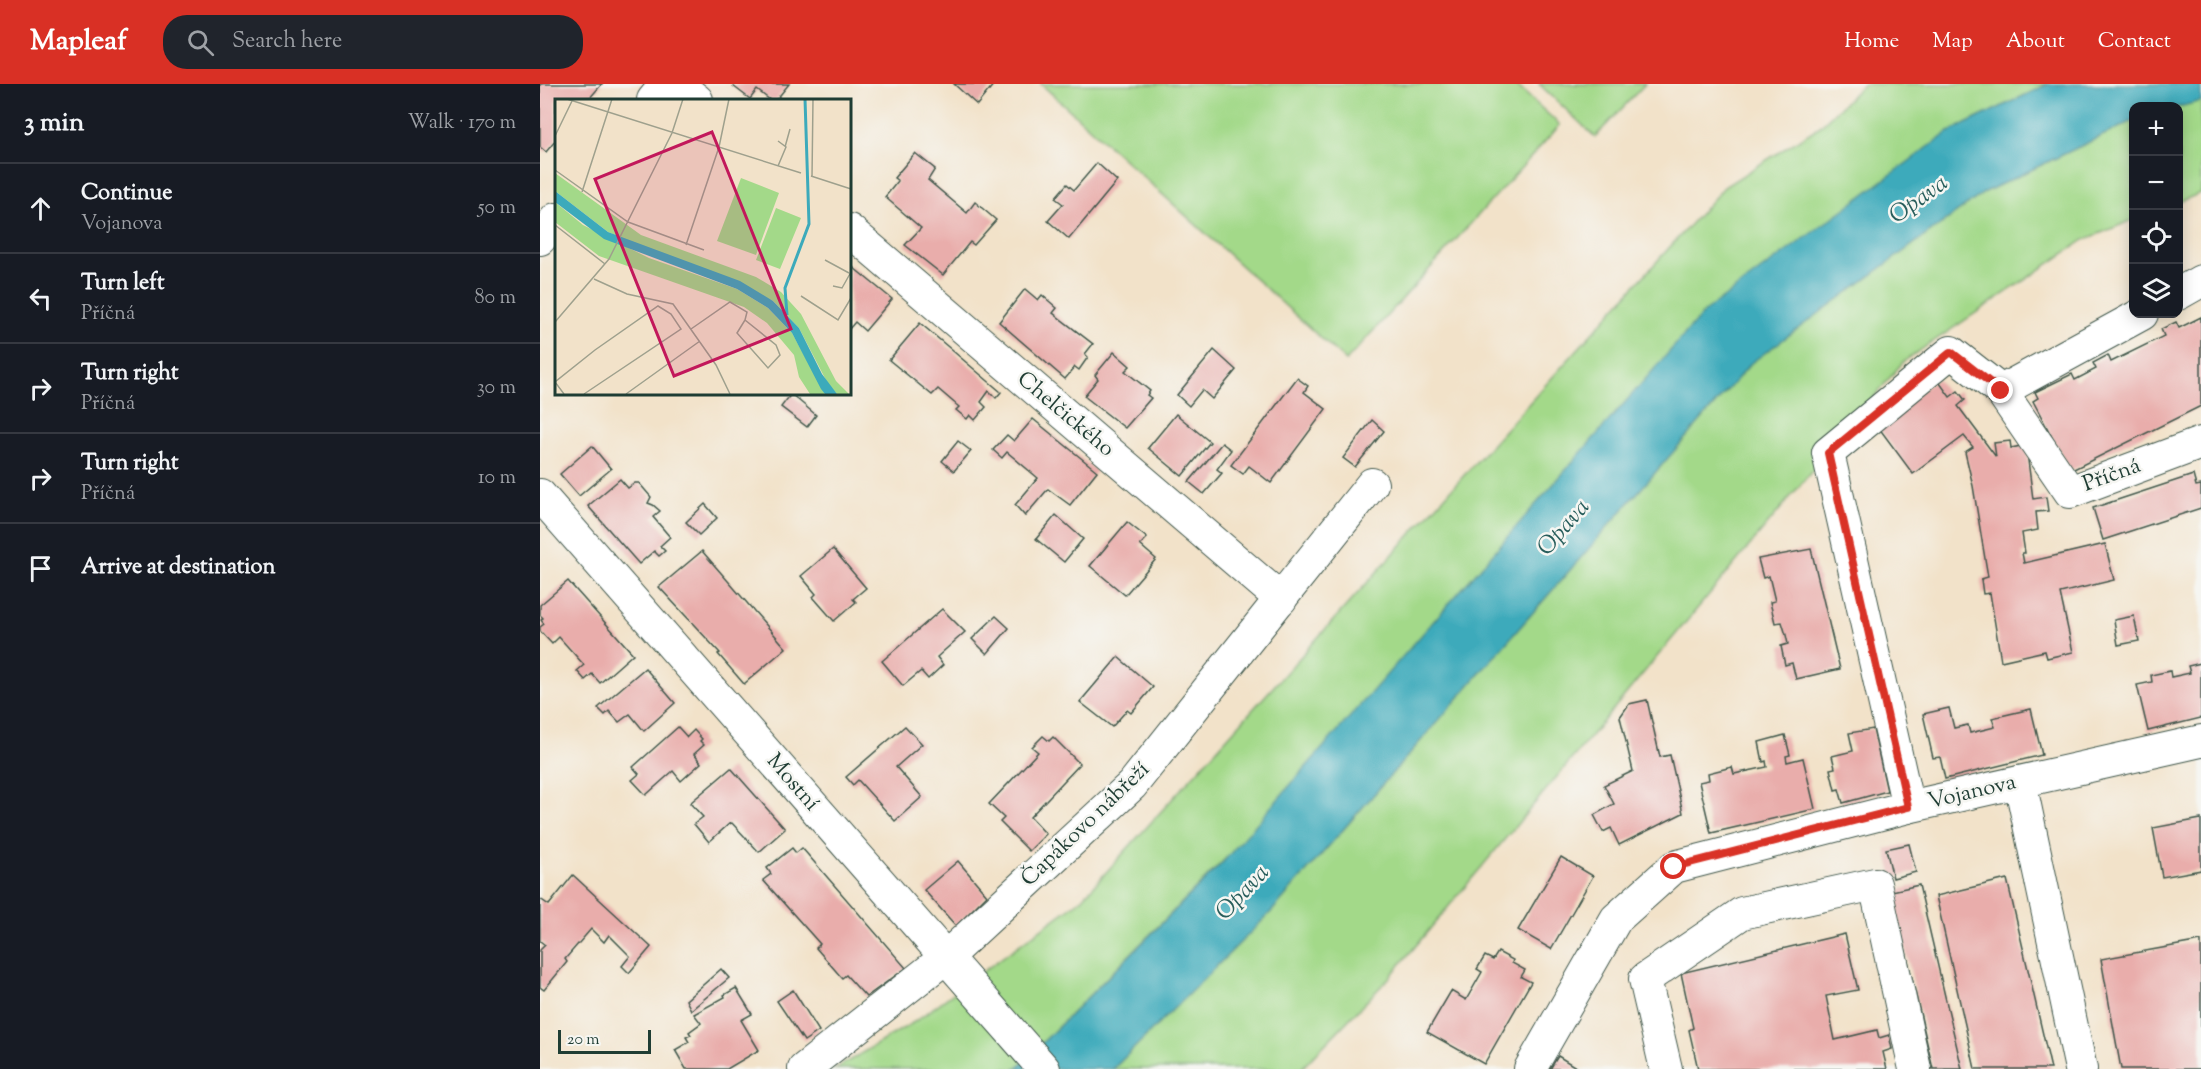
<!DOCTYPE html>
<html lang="en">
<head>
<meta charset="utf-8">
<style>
	:root { --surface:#171b24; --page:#20242c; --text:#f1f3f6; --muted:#9ea1a6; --line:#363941; --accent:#d93025 }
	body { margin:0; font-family:"Sorts Mill Goudy",serif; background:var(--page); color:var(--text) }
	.controls { position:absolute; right:18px; top:18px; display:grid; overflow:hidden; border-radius:12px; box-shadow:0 3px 15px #0003 }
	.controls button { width:54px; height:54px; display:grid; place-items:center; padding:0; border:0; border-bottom:2px solid var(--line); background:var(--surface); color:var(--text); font:30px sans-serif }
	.scale { position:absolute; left:18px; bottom:15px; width:93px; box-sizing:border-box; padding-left:6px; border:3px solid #1f3d34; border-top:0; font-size:16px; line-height:21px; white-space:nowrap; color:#1f3d34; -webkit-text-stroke:4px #f6f6f2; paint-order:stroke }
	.stop { position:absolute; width:18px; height:18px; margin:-14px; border:4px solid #d93025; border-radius:50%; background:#fff }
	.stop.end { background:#d93025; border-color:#fff; box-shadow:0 2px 6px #0008 }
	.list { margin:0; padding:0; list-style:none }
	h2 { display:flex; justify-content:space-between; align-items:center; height:78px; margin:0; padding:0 24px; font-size:26px }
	h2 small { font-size:20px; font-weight:400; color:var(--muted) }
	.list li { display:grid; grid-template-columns:39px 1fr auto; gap:18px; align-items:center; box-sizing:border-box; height:90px; padding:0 24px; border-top:2px solid var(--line) }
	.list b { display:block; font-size:22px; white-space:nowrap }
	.list p { margin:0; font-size:20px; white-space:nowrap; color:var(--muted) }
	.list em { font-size:20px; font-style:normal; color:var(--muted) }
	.icon { flex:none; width:33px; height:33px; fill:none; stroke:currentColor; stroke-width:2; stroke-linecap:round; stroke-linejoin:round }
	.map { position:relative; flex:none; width:1661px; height:985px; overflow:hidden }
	header { display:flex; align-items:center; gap:36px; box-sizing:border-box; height:84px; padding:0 30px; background:var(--accent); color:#fff }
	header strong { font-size:28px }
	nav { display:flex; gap:33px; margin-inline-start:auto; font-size:21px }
	.search { width:420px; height:54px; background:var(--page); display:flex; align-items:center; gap:15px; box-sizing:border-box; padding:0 21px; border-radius:24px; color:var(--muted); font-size:22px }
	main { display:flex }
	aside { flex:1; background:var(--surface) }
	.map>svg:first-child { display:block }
	.green { fill:#a3d989; stroke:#618b5e; stroke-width:1.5 }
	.water { fill:#3caabb; stroke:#2e7478; stroke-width:1.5 }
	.building { fill:#e9adab }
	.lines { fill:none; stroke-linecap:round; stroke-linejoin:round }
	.minor-casing { stroke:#3f564a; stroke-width:34 }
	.minor { stroke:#fff; stroke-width:32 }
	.route { stroke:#d93025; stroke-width:8 }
	.labels { text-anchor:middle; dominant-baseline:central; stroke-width:5; stroke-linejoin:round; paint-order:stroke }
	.street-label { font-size:22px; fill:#1f3d34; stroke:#f6f6f2 }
	.water-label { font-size:24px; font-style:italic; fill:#285e5c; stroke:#f6f6f2 }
	.inset-river { fill:none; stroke:#3caabb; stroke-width:3 }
	.inset-road { fill:none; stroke:#9ea08d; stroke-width:1.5 }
	.view { fill:#c2185b; fill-opacity:0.15; stroke:#c2185b; stroke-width:3 }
	.inset-edge { fill:none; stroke:#1f3d34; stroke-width:3 }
</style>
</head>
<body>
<header>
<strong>Mapleaf</strong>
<div class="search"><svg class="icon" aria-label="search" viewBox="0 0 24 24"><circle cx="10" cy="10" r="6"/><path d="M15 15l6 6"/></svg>Search here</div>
<nav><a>Home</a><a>Map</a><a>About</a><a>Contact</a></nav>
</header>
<main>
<aside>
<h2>3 min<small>Walk · 170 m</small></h2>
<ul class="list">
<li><svg class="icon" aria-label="ahead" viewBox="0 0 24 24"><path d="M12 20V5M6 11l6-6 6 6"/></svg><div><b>Continue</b><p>Vojanova</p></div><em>50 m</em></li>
<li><svg class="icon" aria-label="left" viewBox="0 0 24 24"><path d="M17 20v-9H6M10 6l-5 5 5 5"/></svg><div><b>Turn left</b><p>Příčná</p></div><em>80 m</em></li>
<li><svg class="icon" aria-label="right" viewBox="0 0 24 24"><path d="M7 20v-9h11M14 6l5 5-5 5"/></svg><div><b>Turn right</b><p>Příčná</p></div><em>30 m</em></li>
<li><svg class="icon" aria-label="right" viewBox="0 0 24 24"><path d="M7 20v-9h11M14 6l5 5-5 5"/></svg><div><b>Turn right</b><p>Příčná</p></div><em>10 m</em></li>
<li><svg class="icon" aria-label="arrive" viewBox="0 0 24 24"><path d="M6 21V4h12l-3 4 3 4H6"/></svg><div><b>Arrive at destination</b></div></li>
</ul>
</aside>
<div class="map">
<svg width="1661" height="985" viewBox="0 0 1661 985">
	<rect width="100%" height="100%" fill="#f6f6f2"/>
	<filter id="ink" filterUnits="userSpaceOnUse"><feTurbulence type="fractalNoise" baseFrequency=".0167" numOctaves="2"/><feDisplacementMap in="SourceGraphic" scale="12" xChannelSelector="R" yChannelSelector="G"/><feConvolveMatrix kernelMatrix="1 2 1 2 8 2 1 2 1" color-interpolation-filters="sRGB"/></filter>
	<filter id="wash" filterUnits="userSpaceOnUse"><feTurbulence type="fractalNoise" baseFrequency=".008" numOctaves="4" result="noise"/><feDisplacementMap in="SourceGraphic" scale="24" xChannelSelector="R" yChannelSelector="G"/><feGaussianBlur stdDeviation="1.35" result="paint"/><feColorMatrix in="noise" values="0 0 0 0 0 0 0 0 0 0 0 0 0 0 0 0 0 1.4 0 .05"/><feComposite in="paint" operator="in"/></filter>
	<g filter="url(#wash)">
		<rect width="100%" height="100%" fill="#f2e2c9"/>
		<g class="green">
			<polygon points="501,0 975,0 1020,41 806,277"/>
			<polygon points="999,0 1105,0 1055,53"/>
			<polygon points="1324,0 1508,0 1409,48 476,985 295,985 374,938 542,815 1184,103 1279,43"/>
			<polygon points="1661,17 1661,109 1639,118 1638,23"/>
			<polygon points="1593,37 1593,136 1544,156 1363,278 849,894 761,985 573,985 732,827 1211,279 1445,108"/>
		</g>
		<polygon class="water" points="1508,0 1661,0 1661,17 1639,23 1594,22 1593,37 1445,108 1211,279 732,827 573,985 476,985 682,779 1164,228 1409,48"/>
		<g id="blocks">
			<g class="building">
				<polygon points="0,0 62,0 48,16 16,16 16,56 6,68 0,63"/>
				<polygon points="195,0 249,0 236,16 230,16 217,6 210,15 193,2"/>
				<polygon points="414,0 454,0 437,21"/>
				<polygon points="375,69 395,85 388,96 427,129 435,118 456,136 434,161 430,158 403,191 365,161 381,144 345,113 358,97 354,94"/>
				<polygon points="557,79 577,97 529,155 508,137 523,120 515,114 527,100 534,106"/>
				<polygon points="309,180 352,215 325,247 315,238 309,245"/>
				<polygon points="485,205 498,216 502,211 517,224 513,229 553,260 545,270 548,273 539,286 535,283 525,295 459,238"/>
				<polygon points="1661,233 1661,322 1530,387 1493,317 1498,314 1495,308 1532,290 1535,296 1556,285 1553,279 1568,271 1571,278 1624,252 1621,245 1636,238 1639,244"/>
				<polygon points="380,239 461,308 456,314 449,307 441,318 446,323 435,336 430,331 427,335 416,326 419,323 398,305 392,311 349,276"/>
				<polygon points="674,266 696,286 672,315 662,306 649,322 637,311"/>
				<polygon points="574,268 590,282 585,287 610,307 607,311 611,314 585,344 544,312 558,295 555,291"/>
				<polygon points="757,294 768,302 764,308 786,325 731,399 709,382 703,390 691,381"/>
				<polygon points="1397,295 1410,313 1418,307 1425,316 1418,322 1456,373 1454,359 1470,357 1471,364 1486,361 1493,415 1506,413 1508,427 1496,428 1498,446 1482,449 1485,469 1482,469 1484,479 1565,460 1574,496 1520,509 1533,568 1507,574 1505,567 1461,577 1450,509 1443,510 1441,495 1448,493 1433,402 1425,368 1433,363 1424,352 1373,390 1336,340"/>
				<polygon points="251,310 276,331 267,343 241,323"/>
				<polygon points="636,330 670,358 642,392 608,364"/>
				<polygon points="493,335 557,387 530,421 508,405 485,432 475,421 498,394 467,368 462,374 453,366 467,351 474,357"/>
				<polygon points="832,336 844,347 815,383 803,374"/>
				<polygon points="418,357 431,367 414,387 402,377"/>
				<polygon points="682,359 691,366 677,385 682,389 664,410 649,398"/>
				<polygon points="52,362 71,385 39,412 20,390"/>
				<polygon points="1653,391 1656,402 1661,401 1661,424 1563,456 1553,424"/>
				<polygon points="80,395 88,404 95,399 99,399 111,413 108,419 113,421 120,427 113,433 130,453 120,462 125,467 119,472 114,467 99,480 48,422"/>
				<polygon points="165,420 177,434 159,451 146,438"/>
				<polygon points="516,431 543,455 524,478 496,455"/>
				<polygon points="587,438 607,454 600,461 616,475 585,511 550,482"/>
				<polygon points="293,465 326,504 313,515 316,518 294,537 273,513 276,510 261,492"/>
				<polygon points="1271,465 1300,585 1256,595 1252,579 1245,581 1241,562 1248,560 1246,551 1242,538 1235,539 1230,518 1235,517 1229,492 1223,494 1218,475"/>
				<polygon points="162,467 246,564 204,600 178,570 180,569 119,503"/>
				<polygon points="28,497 93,570 60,599 52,590 45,596 37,587 44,581 19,553 12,560 0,547 0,543 4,540 1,536 3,534 0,531 0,521"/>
				<polygon points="402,525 425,548 397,573 403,581 388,595 381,587 363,602 342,577"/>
				<polygon points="456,532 469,544 447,570 432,555"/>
				<polygon points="1594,532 1599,557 1578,561 1574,536"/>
				<polygon points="578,573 613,603 591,629 587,626 572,643 540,618"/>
				<polygon points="1661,579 1661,634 1608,647 1597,601 1612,598 1611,591 1630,587 1631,593 1650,589 1648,582"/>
				<polygon points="105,584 135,619 104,647 90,630 79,638 69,627 65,631 58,624"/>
				<polygon points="1107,616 1120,673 1130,671 1143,729 1079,761 1071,744 1063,748 1054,731 1074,720 1064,701 1093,687 1080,633 1089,620"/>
				<polygon points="1409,624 1414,644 1428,641 1430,649 1455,643 1452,634 1491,625 1502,671 1405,695 1400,673 1393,674 1383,630"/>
				<polygon points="365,642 382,660 356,683 382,713 355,737 318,696 313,701 306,693"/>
				<polygon points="138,643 147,653 154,646 162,655 160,657 164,661 154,670 161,679 141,697 133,687 106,711 92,696 99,690 93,683"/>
				<polygon points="1333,645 1347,707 1303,719 1299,705 1295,706 1290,685 1295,684 1292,672 1313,667 1309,649"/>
				<polygon points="1245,651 1250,671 1246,672 1247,678 1263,674 1275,725 1171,749 1159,698 1169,696 1168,689 1192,683 1194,690 1227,683 1226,677 1223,678 1219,658"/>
				<polygon points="503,652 509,657 513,653 540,680 490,733 506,750 489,767 460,738 464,734 449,720 498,668 492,663"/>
				<polygon points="191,684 245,745 219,768 192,739 189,740 169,758 154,740 163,733 150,719"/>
				<polygon points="1661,735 1661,786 1622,793 1613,744"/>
				<polygon points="1369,760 1376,788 1353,794 1346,765"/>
				<polygon points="252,764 256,769 262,764 366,884 326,913 306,891 302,894 276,864 280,860 223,796 231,790 227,784"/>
				<polygon points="1021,773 1053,792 1011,865 978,846"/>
				<polygon points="418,777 447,811 416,842 384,806"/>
				<polygon points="33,791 111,863 89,889 82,882 90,872 69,851 64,858 51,845 25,875 27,878 4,906 0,903 0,866 5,861 0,857 0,815 9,821"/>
				<polygon points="1467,795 1511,985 1435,985 1396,812"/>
				<polygon points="1379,801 1422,985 1393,985 1352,807"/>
				<polygon points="1305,850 1318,906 1286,912 1295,956 1337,946 1339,954 1349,951 1352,965 1343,968 1347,985 1158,985 1149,946 1153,944 1141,889"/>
				<polygon points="1661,857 1661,985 1581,985 1561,875"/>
				<polygon points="958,868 973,876 972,879 985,886 981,893 991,898 944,980 887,948 911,907 926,916 942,888 937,885 945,872 953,876"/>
				<polygon points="181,885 189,894 151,926 146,916"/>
				<polygon points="196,904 212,930 201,936 219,966 187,985 146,985 135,966 149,958 146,953 151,951 149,948 161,939 154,930 185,913 184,911"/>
				<polygon points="253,906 279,947 264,957 237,917"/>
				<polygon points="1018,972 1039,985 1010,985"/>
			</g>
		</g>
	</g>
	<g filter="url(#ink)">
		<use href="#blocks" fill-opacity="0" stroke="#3f564a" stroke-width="1.5"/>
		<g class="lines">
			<g class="minor-casing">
				<g id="minor">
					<polyline points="137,0 157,16"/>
					<polyline points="113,16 126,0"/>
					<polyline points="309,146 741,515"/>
					<polyline points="0,155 16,135"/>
					<polyline points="1638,210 1661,197"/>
					<polyline points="1461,307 1602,230"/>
					<polyline points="0,411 504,985"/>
					<polyline points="1480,698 1541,985"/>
					<polyline points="1368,723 1288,369 1411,268 1461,307 1530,408 1661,359"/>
					<polyline points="264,985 405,874 592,701 832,400"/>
					<polyline points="990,985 1076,835 1134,783 1368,723 1661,657"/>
					<polyline points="1126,985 1105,895 1202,829 1335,800 1375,985"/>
				</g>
			</g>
			<use href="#minor" class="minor"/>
		</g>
	</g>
	<g class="lines" filter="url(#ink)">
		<polyline class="route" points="1134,783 1368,723 1288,369 1411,268 1461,307"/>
	</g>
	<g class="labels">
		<g class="street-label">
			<text transform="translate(525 331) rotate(40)">Chelčického</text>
			<text transform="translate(1572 392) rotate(-20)">Příčná</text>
			<text transform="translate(252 699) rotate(49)">Mostní</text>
			<text transform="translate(1432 709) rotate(-13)">Vojanova</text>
			<text transform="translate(546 741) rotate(-44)">Čapákovo nábřeží</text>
		</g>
		<g class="water-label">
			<text transform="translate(1379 116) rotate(-36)">Opava</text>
			<text transform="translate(1024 444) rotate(-49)">Opava</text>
			<text transform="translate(703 809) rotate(-47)">Opava</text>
		</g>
	</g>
	<g transform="translate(15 15)">
		<rect width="296" height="296" fill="#f2e2c9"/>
		<path d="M0,74L86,136L201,178L226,193L246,215L281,282L294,295H282L273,285L244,229L218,202L53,133L0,92ZM186,79L224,94L201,156L162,142ZM0,103L28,126L94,159L182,190L213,209L237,234L270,295H255L244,278L239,256L212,224L189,208L44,157L0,123ZM221,109L246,119L225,170L201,161Z" fill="#a3d989"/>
		<path d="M0,92L53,133L185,182L218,202L244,229L267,275L282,295H270L266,290L237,234L213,209L182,190L49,140L0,103Z" fill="#3caabb"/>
		<path class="inset-river" d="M232,216L230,189L254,125L250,0"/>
		<path class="inset-road" d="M12,0L246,74M0,37L17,2M230,48L235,30M223,67L231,48L223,42M0,71L73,123L149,151M256,77L296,90M257,78L258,0M27,93L57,0M0,126L50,165M131,146L164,48L174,0M270,161L294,174M39,180L72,195L118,205L161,266L175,295M278,187L287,189L296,173M246,197L283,221L296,199M0,223L54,160L117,34L128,0M136,230L175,203L192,213L190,221L221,246L225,256L213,269L182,234L190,221M9,295L0,283L40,251L103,207L116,215L126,230L29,295M71,295L145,242"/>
		<path class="view" d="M157,33L236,230L119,277L40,80Z"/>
		<rect width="296" height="296" class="inset-edge"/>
	</g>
</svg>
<div class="controls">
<button>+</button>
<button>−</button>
<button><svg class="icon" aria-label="locate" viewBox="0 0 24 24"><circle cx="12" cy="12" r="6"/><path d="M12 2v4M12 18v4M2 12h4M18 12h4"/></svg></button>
<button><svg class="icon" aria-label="layers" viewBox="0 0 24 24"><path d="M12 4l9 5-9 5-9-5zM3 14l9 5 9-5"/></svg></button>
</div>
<div class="scale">20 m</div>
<div class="stop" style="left:1134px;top:783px"></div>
<div class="stop end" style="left:1461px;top:307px"></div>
</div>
</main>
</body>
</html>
